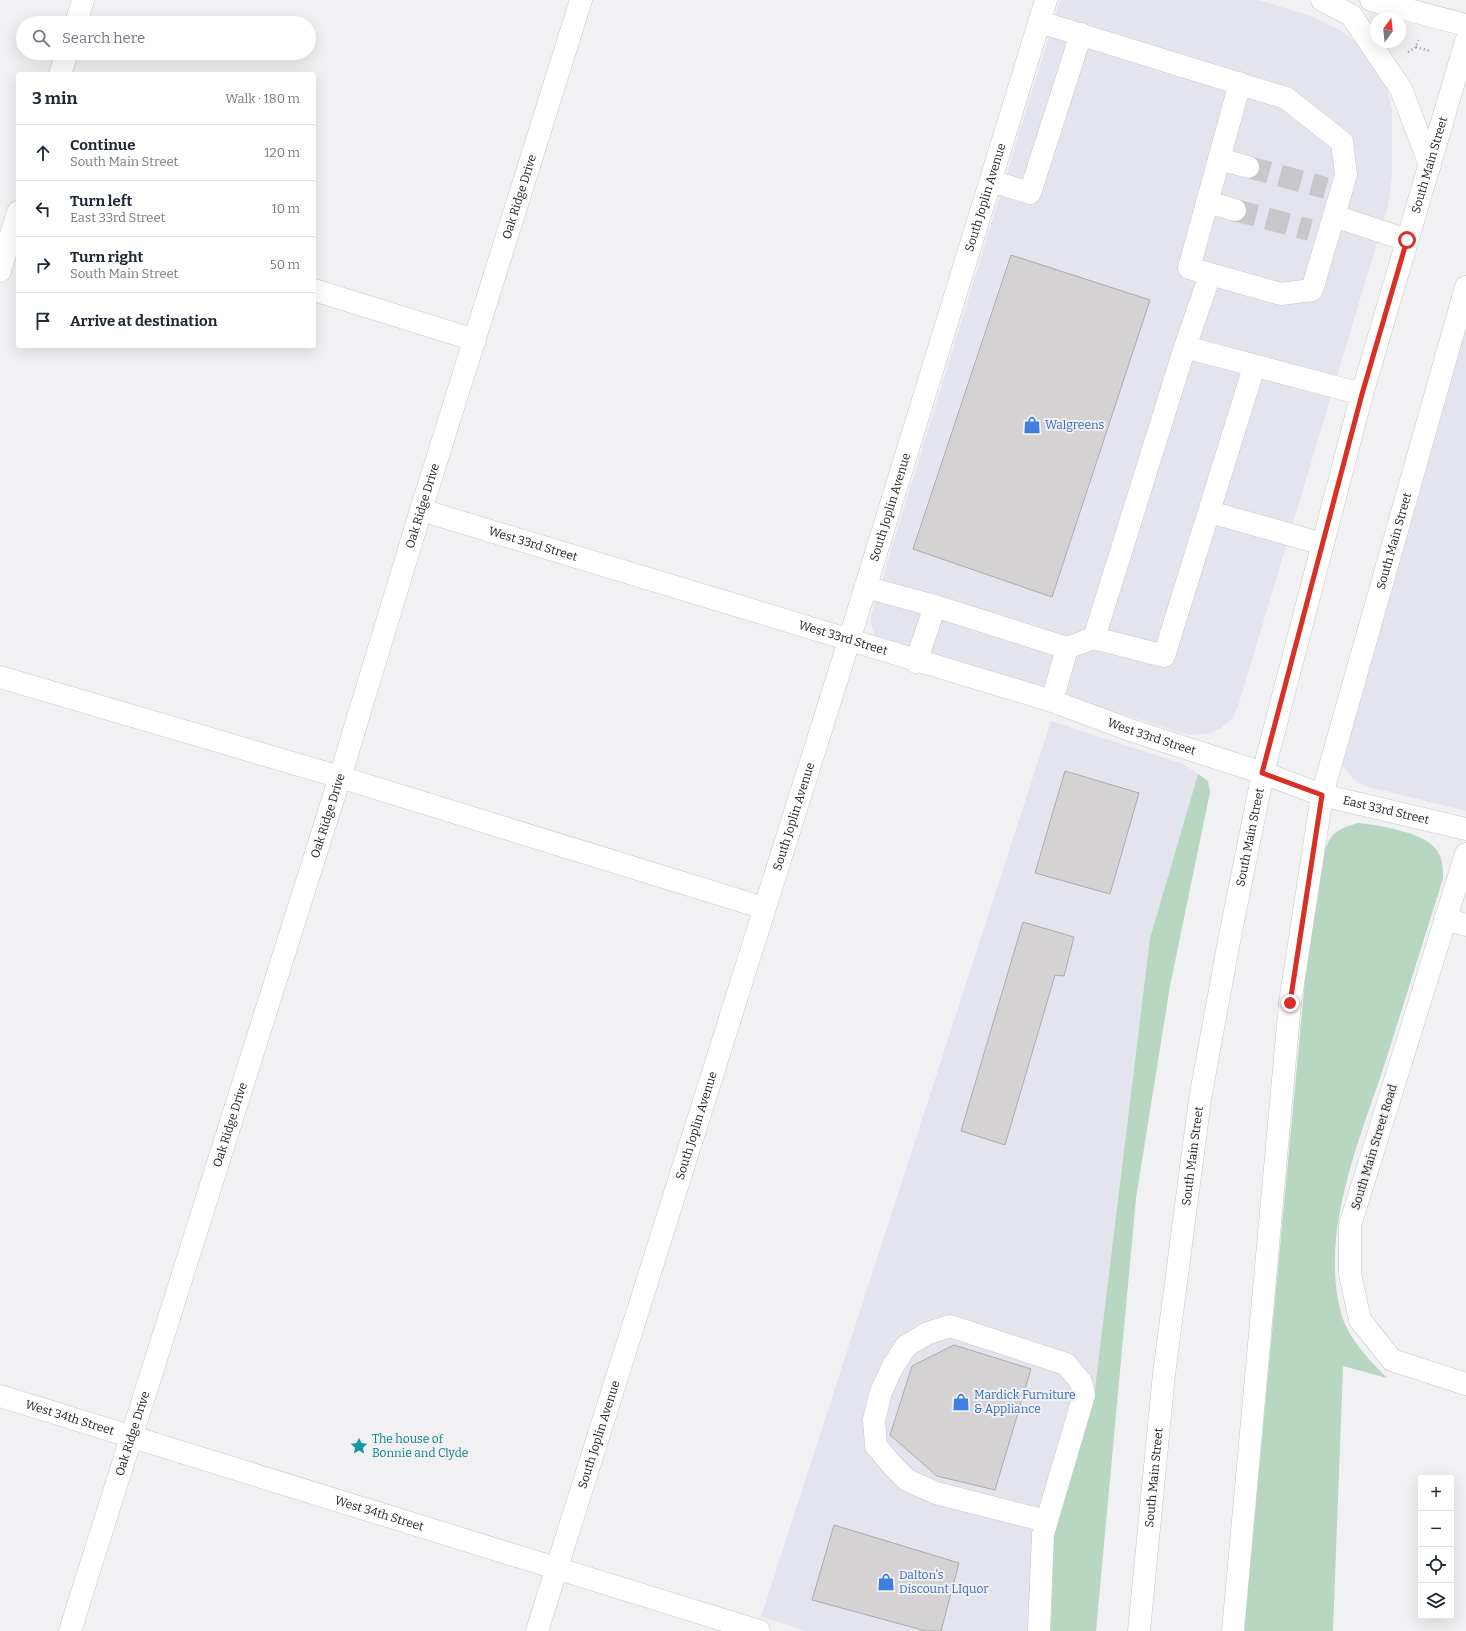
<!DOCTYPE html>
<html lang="en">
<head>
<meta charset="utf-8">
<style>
	:root { --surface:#fff; --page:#f2f2f3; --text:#1f2937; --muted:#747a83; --line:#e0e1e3 }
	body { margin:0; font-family:Bitter,serif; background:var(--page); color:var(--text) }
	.controls { position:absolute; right:12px; bottom:12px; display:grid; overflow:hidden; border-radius:4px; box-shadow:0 4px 16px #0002 }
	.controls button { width:36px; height:36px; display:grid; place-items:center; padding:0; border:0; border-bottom:1px solid var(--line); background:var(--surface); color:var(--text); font:20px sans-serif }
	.compass { position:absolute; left:1370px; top:12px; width:36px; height:36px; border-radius:50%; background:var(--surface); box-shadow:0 4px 16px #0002; rotate:15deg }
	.stop { position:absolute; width:12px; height:12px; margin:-9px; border:3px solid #d93025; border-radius:50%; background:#fff }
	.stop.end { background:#d93025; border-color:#fff; box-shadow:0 1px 4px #0008 }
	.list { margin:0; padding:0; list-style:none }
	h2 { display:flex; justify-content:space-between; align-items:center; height:52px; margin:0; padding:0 16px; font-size:17px }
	h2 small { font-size:13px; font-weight:400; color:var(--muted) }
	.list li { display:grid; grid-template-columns:26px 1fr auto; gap:12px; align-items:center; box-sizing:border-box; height:56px; padding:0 16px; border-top:1px solid var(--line) }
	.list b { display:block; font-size:15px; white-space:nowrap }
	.list p { margin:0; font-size:13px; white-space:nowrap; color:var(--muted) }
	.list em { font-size:13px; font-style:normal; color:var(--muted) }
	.icon { flex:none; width:22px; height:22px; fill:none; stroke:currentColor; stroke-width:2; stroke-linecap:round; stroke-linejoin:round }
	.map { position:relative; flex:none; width:1466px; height:1631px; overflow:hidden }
	.search { position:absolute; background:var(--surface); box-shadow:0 4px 16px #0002; left:16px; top:16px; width:300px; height:44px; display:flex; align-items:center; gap:10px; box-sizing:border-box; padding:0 14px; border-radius:22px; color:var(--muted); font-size:15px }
	.panel { position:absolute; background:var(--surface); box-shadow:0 4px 16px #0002; left:16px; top:72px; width:300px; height:276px; border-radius:4px }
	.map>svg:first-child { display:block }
	.built { fill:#e4e4ee }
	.green { fill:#b7d7c3 }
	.building { fill:#d5d2d4; stroke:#acaaab }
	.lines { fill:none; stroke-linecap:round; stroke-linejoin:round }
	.minor-tunnel { stroke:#c8c7ca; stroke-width:22; stroke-dasharray:22 11; stroke-linecap:butt }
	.minor-casing { stroke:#c6c6c8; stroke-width:23 }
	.major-casing { stroke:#c6c6c8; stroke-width:23 }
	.path { stroke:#959496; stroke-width:2.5; stroke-dasharray:1 3; stroke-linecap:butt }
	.minor { stroke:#fff; stroke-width:22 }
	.major { stroke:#fff; stroke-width:22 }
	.route { stroke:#d93025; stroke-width:5 }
	.labels { text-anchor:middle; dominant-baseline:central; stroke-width:4; stroke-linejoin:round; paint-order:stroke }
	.street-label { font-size:12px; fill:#242425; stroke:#f1f0f3 }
	.shop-label { font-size:12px; fill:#366cbe; stroke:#f1f0f3; text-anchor:start }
	.culture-label { font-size:12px; fill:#0d838f; stroke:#f1f0f3; text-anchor:start }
</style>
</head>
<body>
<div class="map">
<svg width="1466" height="1631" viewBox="0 0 1466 1631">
	<rect width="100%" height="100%" fill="#f1f0f3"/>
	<g class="built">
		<polygon points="1060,0 1258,0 1311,16 1340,30 1360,46 1387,88 1392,110 1392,175 1388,206 1373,256 1239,703 1233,718 1221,728 1208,734 1189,735 887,642 874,634 870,619"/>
		<polygon points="1466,328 1466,811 1365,786 1353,779 1343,766 1338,753"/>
		<polygon points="1051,721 1183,764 1198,774 1150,938 1095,1388 1054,1528 1051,1631 807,1631 761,1617"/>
	</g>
	<g class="green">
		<polygon points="1198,774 1208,781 1210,792 1170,986 1136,1198 1096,1631 1051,1631 1054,1528 1095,1388 1150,938"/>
		<path d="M1358,823C1378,825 1421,832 1434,847C1443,856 1443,868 1443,879C1423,941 1404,1004 1384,1066C1359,1141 1321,1230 1340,1309C1346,1337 1368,1358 1387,1378L1343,1366L1333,1631H1244L1307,959C1311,932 1316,853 1333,835C1340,828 1349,826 1358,823Z"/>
	</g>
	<g class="building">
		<polygon points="1011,255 1150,300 1052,597 913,549"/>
		<polygon points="1065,771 1139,793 1110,894 1035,873"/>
		<polygon points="1023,922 1074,937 1064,976 1055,975 1005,1145 961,1131"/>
		<polygon points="954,1345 1031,1369 995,1490 937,1476 890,1435 912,1366"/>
		<polygon points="834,1525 959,1563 941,1631 926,1631 812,1600"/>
	</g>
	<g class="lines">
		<g class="minor-tunnel">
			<polyline points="1248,167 1326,188"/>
			<polyline points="1235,210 1310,230"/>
		</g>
		<g class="minor-casing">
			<g id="minor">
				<polyline points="1040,22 1286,98 1342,142 1346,175 1312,290 1281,294 1189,268 1240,83"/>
				<polyline points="76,23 83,0"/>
				<polyline points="60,74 67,53"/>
				<polyline points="1219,159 1248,167"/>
				<polyline points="991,181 1030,193 1081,34"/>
				<polyline points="1207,202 1235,210"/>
				<polyline points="1334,216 1407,240"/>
				<polyline points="0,271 18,212"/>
				<polyline points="314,290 475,340"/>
				<polyline points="1185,347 1210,275"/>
				<path id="s1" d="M421,510L1052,701L1130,730L1263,773L1322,795L1466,829"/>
				<polyline points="1210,512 1323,544"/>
				<polyline points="865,587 935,606 1067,648"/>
				<polyline points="1094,638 1164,656 1254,367"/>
				<polyline points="916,662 935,606"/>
				<polyline points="0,677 340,777 764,908"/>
				<polyline points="1052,701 1067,648 1094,638 1185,347 1362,394"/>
				<polyline points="1466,854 1350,1225 1350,1274 1360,1320 1392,1360 1466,1384"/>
				<polyline points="1445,919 1466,925"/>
				<path id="s2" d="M0,1396L759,1631"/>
				<path id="s3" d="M70,1631L340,777L421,510L581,0"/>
				<path id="s4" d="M537,1631L849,641L1046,0"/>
				<polyline points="1039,1631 1043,1534 1084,1395 1081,1382 1066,1364 950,1326 928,1333 906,1346 893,1366 881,1392 874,1420 876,1446 893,1466 907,1480 936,1493 1046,1521"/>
			</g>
		</g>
		<g class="major-casing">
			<g id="major">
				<polyline points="1322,0 1351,15 1401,89 1430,165"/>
				<polyline points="1371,0 1466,25"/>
				<path id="s5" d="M1139,1631L1164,1374L1200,1099L1229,941L1263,773L1362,394L1466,41"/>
				<path id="s6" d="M1233,1631L1290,1003L1322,795L1466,287"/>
			</g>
		</g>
		<g class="path">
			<polyline points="1416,47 1430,51"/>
			<polyline points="1408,52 1416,47 1418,40"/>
		</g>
		<use href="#minor" class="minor"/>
		<use href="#major" class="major"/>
	</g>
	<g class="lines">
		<polyline class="route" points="1290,1003 1322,795 1262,773 1362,394 1407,240"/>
	</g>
	<defs>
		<g id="shop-bare" transform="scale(1.38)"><path d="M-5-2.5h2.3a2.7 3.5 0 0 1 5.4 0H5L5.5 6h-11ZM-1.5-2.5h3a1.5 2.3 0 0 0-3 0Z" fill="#3f7fe0" stroke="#f1f0f3" stroke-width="2.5" paint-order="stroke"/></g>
		<g id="sight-bare" transform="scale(1.38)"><path d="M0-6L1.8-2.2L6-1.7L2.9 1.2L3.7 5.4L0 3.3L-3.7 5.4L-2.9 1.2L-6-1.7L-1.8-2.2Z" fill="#0f9aa8" stroke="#f1f0f3" stroke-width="2.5" paint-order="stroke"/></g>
	</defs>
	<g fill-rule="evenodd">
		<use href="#shop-bare" x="1032" y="425"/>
		<use href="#shop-bare" x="961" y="1402"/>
		<use href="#sight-bare" x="359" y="1446"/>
		<use href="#shop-bare" x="886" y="1582"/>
	</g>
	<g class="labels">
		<g class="street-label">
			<text stroke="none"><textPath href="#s5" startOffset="1498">South Main Street</textPath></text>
			<text stroke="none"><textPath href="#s3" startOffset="1503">Oak Ridge Drive</textPath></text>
			<text stroke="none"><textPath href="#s4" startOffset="1502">South Joplin Avenue</textPath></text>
			<text stroke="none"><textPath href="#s3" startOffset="1179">Oak Ridge Drive</textPath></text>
			<text stroke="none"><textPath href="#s4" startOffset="1178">South Joplin Avenue</textPath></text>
			<text stroke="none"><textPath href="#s6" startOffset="1105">South Main Street</textPath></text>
			<text stroke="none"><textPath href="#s1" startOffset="117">West 33rd Street</textPath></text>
			<text stroke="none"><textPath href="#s1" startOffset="441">West 33rd Street</textPath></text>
			<text stroke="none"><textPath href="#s1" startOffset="765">West 33rd Street</textPath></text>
			<text stroke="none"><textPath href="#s1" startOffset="1011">East 33rd Street</textPath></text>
			<text stroke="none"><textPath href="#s3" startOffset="855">Oak Ridge Drive</textPath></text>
			<text stroke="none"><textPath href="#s4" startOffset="854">South Joplin Avenue</textPath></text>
			<text stroke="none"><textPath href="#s5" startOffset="802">South Main Street</textPath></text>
			<text stroke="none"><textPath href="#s3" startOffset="531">Oak Ridge Drive</textPath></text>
			<text stroke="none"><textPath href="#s4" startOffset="530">South Joplin Avenue</textPath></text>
			<text transform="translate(1374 1147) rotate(-73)">South Main Street Road</text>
			<text stroke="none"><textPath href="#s5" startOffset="478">South Main Street</textPath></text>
			<text stroke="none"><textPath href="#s2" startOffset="73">West 34th Street</textPath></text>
			<text stroke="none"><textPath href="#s3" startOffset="207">Oak Ridge Drive</textPath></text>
			<text stroke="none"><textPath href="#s4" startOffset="206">South Joplin Avenue</textPath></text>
			<text stroke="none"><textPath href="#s5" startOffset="154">South Main Street</textPath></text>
			<text stroke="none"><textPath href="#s2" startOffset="397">West 34th Street</textPath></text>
		</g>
		<g class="shop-label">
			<text x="1045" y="425">Walgreens</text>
			<text x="974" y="1395">Mardick Furniture<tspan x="974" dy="14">&amp; Appliance</tspan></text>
			<text x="899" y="1575">Dalton's<tspan x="899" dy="14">Discount LIquor</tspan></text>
		</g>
		<g class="culture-label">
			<text x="372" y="1439">The house of<tspan x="372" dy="14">Bonnie and Clyde</tspan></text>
		</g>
	</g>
</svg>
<div class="controls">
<button>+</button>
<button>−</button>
<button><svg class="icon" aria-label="locate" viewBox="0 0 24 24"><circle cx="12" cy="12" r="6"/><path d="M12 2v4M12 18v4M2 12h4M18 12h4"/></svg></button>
<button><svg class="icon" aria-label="layers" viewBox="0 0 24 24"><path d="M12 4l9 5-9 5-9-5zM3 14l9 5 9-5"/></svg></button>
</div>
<svg class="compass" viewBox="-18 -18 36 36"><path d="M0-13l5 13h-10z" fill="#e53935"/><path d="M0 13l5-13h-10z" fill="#747a83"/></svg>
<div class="stop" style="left:1407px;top:240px"></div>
<div class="stop end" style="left:1290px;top:1003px"></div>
<div class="search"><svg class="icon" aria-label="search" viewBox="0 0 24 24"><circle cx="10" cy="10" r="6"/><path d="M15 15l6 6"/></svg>Search here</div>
<section class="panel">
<h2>3 min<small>Walk · 180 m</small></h2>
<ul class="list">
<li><svg class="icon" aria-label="ahead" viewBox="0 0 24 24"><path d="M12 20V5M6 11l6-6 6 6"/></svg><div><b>Continue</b><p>South Main Street</p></div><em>120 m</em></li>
<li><svg class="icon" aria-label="left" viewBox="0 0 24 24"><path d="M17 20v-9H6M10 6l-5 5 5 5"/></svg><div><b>Turn left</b><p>East 33rd Street</p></div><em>10 m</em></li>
<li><svg class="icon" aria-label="right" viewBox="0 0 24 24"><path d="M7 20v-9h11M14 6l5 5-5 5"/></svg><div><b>Turn right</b><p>South Main Street</p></div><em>50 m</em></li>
<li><svg class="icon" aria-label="arrive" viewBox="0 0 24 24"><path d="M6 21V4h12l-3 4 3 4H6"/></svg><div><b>Arrive at destination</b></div></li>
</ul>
</section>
</div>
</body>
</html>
